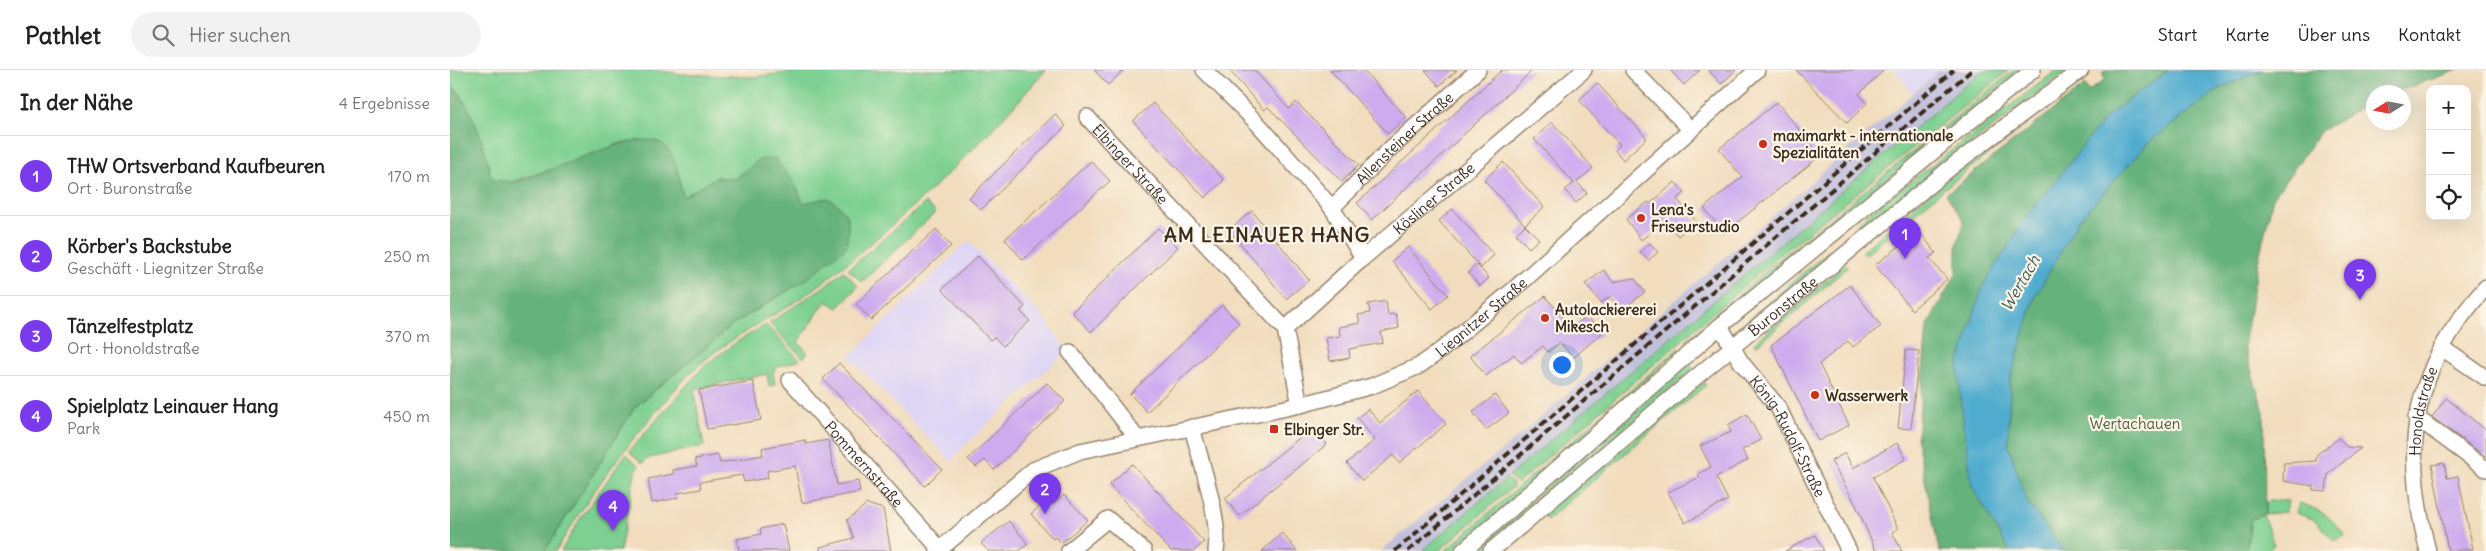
<!DOCTYPE html>
<html lang="de">
<head>
<meta charset="utf-8">
<style>
	:root { --surface:#fff; --page:#f2f2f2; --text:#222; --muted:#767676; --line:#e0e0e0; --accent:#7c3aed }
	body { margin:0; font-family:Delius,sans-serif; background:var(--page); color:var(--text) }
	.controls { position:absolute; right:15px; top:15px; display:grid; overflow:hidden; border-radius:10px; box-shadow:0 5px 20px #0002 }
	.controls button { width:45px; height:45px; display:grid; place-items:center; padding:0; border:0; border-bottom:1px solid var(--line); background:var(--surface); color:var(--text); font:25px sans-serif }
	.compass { position:absolute; left:1916px; top:15px; width:45px; height:45px; border-radius:50%; background:var(--surface); box-shadow:0 5px 20px #0002; rotate:259deg }
	.you { position:absolute; left:1111px; top:294px; width:18px; height:18px; margin:-12px; border:4px solid #fff; border-radius:50%; background:#1a73e8; box-shadow:0 0 0 8px #1a73e833 }
	.badge { display:grid; place-items:center; width:32px; height:32px; border-radius:50%; background:var(--accent); color:#fff; font-size:16px; font-weight:700 }
	.pin { position:absolute; translate:-50% -41px; filter:drop-shadow(0 1px 2px #0008) }
	.pin::after { content:''; position:absolute; top:26px; width:18px; height:15px; background:inherit; clip-path:polygon(0 0,100% 0,50% 100%) }
	.list { margin:0; padding:0; list-style:none }
	h2 { display:flex; justify-content:space-between; align-items:center; height:65px; margin:0; padding:0 20px; font-size:21px }
	h2 small { font-size:16px; font-weight:400; color:var(--muted) }
	.list li { display:grid; grid-template-columns:32px 1fr auto; gap:15px; align-items:center; box-sizing:border-box; height:80px; padding:0 20px; border-top:1px solid var(--line) }
	.list b { display:block; font-size:19px; white-space:nowrap }
	.list p { margin:0; font-size:16px; white-space:nowrap; color:var(--muted) }
	.list em { font-size:16px; font-style:normal; color:var(--muted) }
	.icon { flex:none; width:28px; height:28px; fill:none; stroke:currentColor; stroke-width:2; stroke-linecap:round; stroke-linejoin:round }
	.map { position:relative; flex:none; width:2036px; height:481px; overflow:hidden }
	header { display:flex; align-items:center; gap:30px; box-sizing:border-box; height:70px; padding:0 25px; background:var(--surface); border-bottom:1px solid var(--line) }
	header strong { font-size:24px }
	nav { display:flex; gap:28px; margin-inline-start:auto; font-size:18px }
	.search { width:350px; height:45px; background:var(--page); display:flex; align-items:center; gap:12px; box-sizing:border-box; padding:0 18px; border-radius:28px; color:var(--muted); font-size:19px }
	main { display:flex }
	aside { flex:1; background:var(--surface) }
	.map>svg:first-child { display:block }
	.built { fill:#ddd5f6 }
	.industrial { fill:#c2c1dc }
	.green { fill:#7dd091; stroke:#5c7d58 }
	.forest { fill:#66b27b; stroke:#506e4c }
	.water { fill:#50accf; stroke:#466b76 }
	.building { fill:#ccabef }
	.lines { fill:none; stroke-linecap:round; stroke-linejoin:round }
	.minor-casing { stroke:#96846e; stroke-width:18 }
	.minor { stroke:#fff; stroke-width:15 }
	.rail { stroke:#3b2a1e; stroke-width:4; stroke-dasharray:8 4; stroke-linecap:butt }
	.poi-dot { fill:#c8321e; stroke:#fcf5e5; stroke-width:2 }
	.labels { text-anchor:middle; dominant-baseline:central; stroke-width:4.5; stroke-linejoin:round; paint-order:stroke }
	.poi-label { font-size:15px; font-weight:bold; fill:#3b2a1e; stroke:#fcf5e5; text-anchor:start }
	.street-label { font-size:15px; fill:#3b2a1e; stroke:#fcf5e5 }
	.park-label { font-size:15px; fill:#4f5c40; stroke:#fcf5e5 }
	.water-label { font-size:16px; font-style:italic; fill:#42585c; stroke:#fcf5e5 }
	.district-label { font-size:20px; font-weight:bold; letter-spacing:1px; fill:#3b2a1e; stroke:#fcf5e5 }
</style>
</head>
<body>
<header>
<strong>Pathlet</strong>
<div class="search"><svg class="icon" aria-label="search" viewBox="0 0 24 24"><circle cx="10" cy="10" r="6"/><path d="M15 15l6 6"/></svg>Hier suchen</div>
<nav><a>Start</a><a>Karte</a><a>Über uns</a><a>Kontakt</a></nav>
</header>
<main>
<aside>
<h2>In der Nähe<small>4 Ergebnisse</small></h2>
<ul class="list">
<li><span class="badge">1</span><div><b>THW Ortsverband Kaufbeuren</b><p>Ort · Buronstraße</p></div><em>170 m</em></li>
<li><span class="badge">2</span><div><b>Körber's Backstube</b><p>Geschäft · Liegnitzer Straße</p></div><em>250 m</em></li>
<li><span class="badge">3</span><div><b>Tänzelfestplatz</b><p>Ort · Honoldstraße</p></div><em>370 m</em></li>
<li><span class="badge">4</span><div><b>Spielplatz Leinauer Hang</b><p>Park</p></div><em>450 m</em></li>
</ul>
</aside>
<div class="map">
<svg width="2036" height="481" viewBox="0 0 2036 481">
	<rect width="100%" height="100%" fill="#fcf5e5"/>
	<filter id="ink" filterUnits="userSpaceOnUse"><feTurbulence type="fractalNoise" baseFrequency=".02" numOctaves="2"/><feDisplacementMap in="SourceGraphic" scale="10" xChannelSelector="R" yChannelSelector="G"/><feConvolveMatrix kernelMatrix="1 2 1 2 8 2 1 2 1" color-interpolation-filters="sRGB"/></filter>
	<filter id="wash" filterUnits="userSpaceOnUse"><feTurbulence type="fractalNoise" baseFrequency=".0096" numOctaves="4" result="noise"/><feDisplacementMap in="SourceGraphic" scale="20" xChannelSelector="R" yChannelSelector="G"/><feGaussianBlur stdDeviation="1.12" result="paint"/><feColorMatrix in="noise" values="0 0 0 0 0 0 0 0 0 0 0 0 0 0 0 0 0 1.4 0 .05"/><feComposite in="paint" operator="in"/></filter>
	<g filter="url(#wash)">
		<rect width="100%" height="100%" fill="#f1ddbe"/>
		<g class="built">
			<polygon points="1444,0 1491,0 1463,23"/>
			<polygon points="518,171 595,249 617,281 510,380 502,392 399,287"/>
		</g>
		<polygon class="industrial" points="1490,0 1533,0 972,481 931,481 1077,359"/>
		<g class="green">
			<path d="M0,0H202L232,4L303,7L362,0H596C528,79 453,150 371,214C333,243 288,262 251,293C236,306 223,322 210,337C171,382 136,430 106,481H95L185,337L285,253L357,209L353,133L345,114L309,90L285,109L267,107L233,127L227,98L173,72L118,94L61,112L42,110L11,25L0,14Z"/>
			<polygon points="1533,0 1559,0 1324,190 1067,414 1059,406"/>
			<polygon points="1564,0 1571,0 1238,273 1236,271 1325,193"/>
			<polygon points="1607,0 1618,0 1502,88 1407,164 1404,157 1415,146"/>
			<polygon points="1630,8 1632,11 1494,119 1415,185 1411,182 1507,100"/>
			<polygon points="475,133 486,142 412,212 398,199"/>
			<polygon points="1379,181 1383,185 1288,264 1285,260"/>
			<polygon points="1395,194 1398,197 1306,276 1304,273"/>
			<polygon points="394,201 408,216 388,238 376,231 348,272 358,283 353,288 319,253 372,218"/>
			<polygon points="316,255 350,290 327,297 323,302 325,315 319,316 317,304 244,319 254,376 199,388 192,393 179,381 254,296 288,271"/>
			<polygon points="1229,278 1230,279 1005,481 995,481"/>
			<polygon points="1238,292 1244,299 1033,481 1024,481"/>
			<polygon points="1253,312 1256,315 1097,450 1093,445"/>
			<polygon points="176,384 189,396 185,403 170,481 111,481 130,449"/>
			<polygon points="1057,408 1064,416 989,481 972,481"/>
			<polygon points="1827,430 1838,431 1836,442 1815,444 1815,432"/>
			<path d="M1849,433C1870,439 1883,448 1895,466L1884,471L1865,450L1846,443Z"/>
			<polygon points="1813,445 1824,475 1816,481 1796,481 1801,449"/>
		</g>
		<g class="forest">
			<polygon points="1656,0 1719,0 1656,47 1575,149 1522,416 1559,481 1489,481 1467,370 1477,256 1507,202 1507,175 1514,151 1496,124 1635,15 1639,21 1655,10 1652,3"/>
			<polygon points="1813,0 2008,0 1946,22 1924,22 1923,31 1871,61 1823,128 1808,192 1794,277 1814,342 1815,444 1801,449 1796,481 1614,481 1577,432 1558,374 1560,310 1584,229 1628,151 1699,72 1770,18"/>
			<path d="M0,14C25,38 34,77 42,110C48,110 56,112 62,112C94,108 192,52 215,76C227,89 229,110 233,127L267,107L285,109L309,90L325,88L345,114L353,133L378,128C401,143 400,151 396,177L357,209L285,253L185,337L95,481H0Z"/>
		</g>
		<polygon class="water" points="1719,0 1813,0 1770,18 1699,72 1628,151 1584,229 1560,310 1558,374 1577,432 1614,481 1559,481 1522,416 1513,351 1508,298 1532,217 1575,149 1656,47"/>
		<g id="blocks">
			<g class="building">
				<polygon points="644,0 674,0 658,15"/>
				<polygon points="779,0 804,0 839,39 846,32 909,95 892,112 818,37 814,40"/>
				<polygon points="880,0 913,0 956,47 938,64"/>
				<polygon points="975,0 1007,0 989,16"/>
				<polygon points="1052,0 1083,0 922,150 907,133"/>
				<polygon points="1220,0 1250,0 1234,15"/>
				<polygon points="1258,0 1286,0 1271,14"/>
				<polygon points="1346,0 1434,0 1409,24 1417,33 1397,53"/>
				<polygon points="1147,13 1197,68 1173,90 1165,80 1170,75 1129,30"/>
				<polygon points="1327,32 1370,86 1274,163 1254,138 1292,107 1269,79"/>
				<polygon points="703,33 774,110 755,128 683,51"/>
				<polygon points="605,44 616,56 531,140 519,128"/>
				<polygon points="1102,52 1143,98 1127,112 1137,123 1126,133 1115,120 1124,113 1084,69"/>
				<polygon points="641,91 660,111 573,190 555,169"/>
				<polygon points="1053,92 1094,137 1075,155 1034,110"/>
				<polygon points="1225,112 1235,123 1227,129 1246,151 1228,166 1216,151 1191,170 1176,149 1198,132 1200,134"/>
				<polygon points="1002,139 1044,185 1031,198 989,151"/>
				<polygon points="802,141 859,210 836,229 779,160"/>
				<polygon points="1075,155 1089,169 1079,178 1066,164"/>
				<polygon points="708,158 728,177 641,262 622,242"/>
				<polygon points="486,159 501,176 421,250 406,234"/>
				<polygon points="1469,161 1486,183 1479,188 1497,209 1462,240 1425,195"/>
				<polygon points="1200,173 1208,182 1198,191 1190,182"/>
				<polygon points="958,177 998,225 982,239 942,191"/>
				<polygon points="528,186 575,237 570,241 580,251 553,276 544,267 540,270 492,219"/>
				<polygon points="1027,195 1039,208 1030,216 1018,203"/>
				<polygon points="1154,200 1163,212 1184,208 1195,222 1171,241 1160,226 1151,233 1135,214"/>
				<polygon points="1400,215 1431,256 1403,277 1398,271 1369,294 1399,355 1368,371 1321,275"/>
				<polygon points="1095,226 1122,258 1137,246 1152,263 1123,288 1110,272 1098,282 1093,276 1071,293 1064,284 1036,306 1020,286"/>
				<polygon points="936,231 938,245 946,244 949,258 931,262 933,273 899,279 900,288 880,291 876,268 890,266 889,257 910,253 908,245 920,243 918,234"/>
				<polygon points="772,235 789,253 697,342 680,324"/>
				<polygon points="1456,280 1469,281 1461,359 1448,358"/>
				<polygon points="389,293 492,399 475,416 373,309"/>
				<polygon points="303,311 311,350 257,359 249,320"/>
				<polygon points="597,313 615,331 544,400 535,390 526,397 518,389"/>
				<polygon points="968,321 996,354 949,393 943,385 912,411 897,393 925,370 907,348 918,339 930,353"/>
				<polygon points="1045,325 1059,343 1036,360 1023,342"/>
				<polygon points="1996,328 2036,360 2036,387 1982,347"/>
				<polygon points="1297,344 1311,370 1292,380 1298,390 1266,407 1278,430 1235,453 1218,422 1250,407 1248,404 1261,397 1250,376 1281,362 1278,355"/>
				<polygon points="863,357 877,374 789,446 775,428"/>
				<polygon points="1889,368 1897,377 1911,378 1878,404 1876,421 1863,420 1863,416 1833,411 1834,393 1866,391 1867,384"/>
				<polygon points="355,370 356,374 378,370 387,415 408,411 410,422 352,433 345,396 317,401 318,408 294,412 292,405 250,412 251,419 227,423 228,428 202,433 198,409 223,404 223,400 247,396 245,389 268,385 270,393 313,385 312,378"/>
				<polygon points="1447,373 1456,389 1423,407 1448,459 1442,462 1452,481 1426,481 1405,433 1381,391 1395,383 1403,398"/>
				<polygon points="1994,393 1997,408 2008,406 2023,479 1998,481 1982,395"/>
				<polygon points="682,394 754,472 744,481 721,481 659,415"/>
				<polygon points="614,425 638,450 611,473 606,467 603,469 581,444 598,429 603,434"/>
				<polygon points="417,434 433,439 441,481 370,481 370,477 404,468 397,450"/>
				<polygon points="559,451 578,474 569,481 538,481 531,473"/>
				<polygon points="333,454 339,481 289,481 287,469 311,464 310,459"/>
				<polygon points="832,463 847,481 812,481"/>
				<polygon points="1365,465 1374,481 1335,481"/>
			</g>
		</g>
	</g>
	<g filter="url(#ink)">
		<use href="#blocks" fill-opacity="0" stroke="#96846e" stroke-width="1"/>
		<g class="lines">
			<g class="minor-casing">
				<g id="minor">
					<path id="s1" d="M754,0L810,56L882,138L940,79L1028,0"/>
					<polyline points="1183,0 1241,60"/>
					<path id="s2" d="M637,47L835,259L850,335"/>
					<polyline points="882,138 913,188"/>
					<path id="s3" d="M1270,256L1291,292L1328,337L1399,481"/>
					<path id="s4" d="M835,259L913,188L1134,0"/>
					<polyline points="1992,278 2036,308"/>
					<polyline points="620,282 687,368"/>
					<path id="s5" d="M340,310L490,479"/>
					<polyline points="1966,347 2036,399"/>
					<path d="M742,357C750,390 771,449 766,481"/>
					<path id="s6" d="M488,481L583,400L630,381L850,335L922,316L969,296L990,281L1062,221L1307,0"/>
					<polyline points="619,481 658,449 694,481"/>
					<polyline points="1013,481 1270,256 1583,0"/>
					<path id="s7" d="M1041,481L1252,302L1505,94L1631,0"/>
					<path id="s8" d="M1978,481C1951,376 1961,299 2036,217"/>
				</g>
			</g>
			<use href="#minor" class="minor"/>
			<g class="rail">
				<polyline points="945,481 1504,0"/>
				<polyline points="958,481 1522,0"/>
			</g>
		</g>
	</g>
	<g class="poi-dot">
		<circle cx="1313" cy="74" r="5"/>
		<circle cx="1191" cy="148" r="5"/>
		<circle cx="1095" cy="248" r="5"/>
		<circle cx="1365" cy="325" r="5"/>
		<rect x="819" y="354" width="10" height="10" rx="2.5"/>
	</g>
	<g class="labels">
		<g class="poi-label">
			<text x="1323" y="65">maximarkt - internationale<tspan x="1323" dy="17">Spezialitäten</tspan></text>
			<text x="1201" y="139">Lena's<tspan x="1201" dy="17">Friseurstudio</tspan></text>
			<text x="1105" y="239">Autolackiererei<tspan x="1105" dy="17">Mikesch</tspan></text>
			<text x="1375" y="325">Wasserwerk</text>
			<text x="834" y="359">Elbinger Str.</text>
		</g>
		<g class="street-label">
			<text stroke="none"><textPath href="#s1" startOffset="289">Allensteiner Straße</textPath></text>
			<text stroke="none"><textPath href="#s2" startOffset="64">Elbinger Straße</textPath></text>
			<text stroke="none"><textPath href="#s4" startOffset="198">Kösliner Straße</textPath></text>
			<text stroke="none"><textPath href="#s7" startOffset="381">Buronstraße</textPath></text>
			<text stroke="none"><textPath href="#s6" startOffset="605">Liegnitzer Straße</textPath></text>
			<text stroke="none"><textPath href="#s8" startOffset="142">Honoldstraße</textPath></text>
			<text stroke="none"><textPath href="#s3" startOffset="130">König-Rudolf-Straße</textPath></text>
			<text stroke="none"><textPath href="#s5" startOffset="112">Pommernstraße</textPath></text>
		</g>
		<g class="park-label">
			<text x="1685" y="353">Wertachauen</text>
		</g>
		<g class="water-label">
			<text transform="translate(1570 213) rotate(-60)">Wertach</text>
		</g>
		<g class="district-label">
			<text x="817" y="164">AM LEINAUER HANG</text>
		</g>
	</g>
</svg>
<div class="controls">
<button>+</button>
<button>−</button>
<button><svg class="icon" aria-label="locate" viewBox="0 0 24 24"><circle cx="12" cy="12" r="6"/><path d="M12 2v4M12 18v4M2 12h4M18 12h4"/></svg></button>
</div>
<svg class="compass" viewBox="-18 -18 36 36"><path d="M0-13l5 13h-10z" fill="#e53935"/><path d="M0 13l5-13h-10z" fill="#767676"/></svg>
<div class="you"></div>
<div class="pin badge" style="left:1455px;top:189px">1</div>
<div class="pin badge" style="left:595px;top:444px">2</div>
<div class="pin badge" style="left:1910px;top:230px">3</div>
<div class="pin badge" style="left:163px;top:461px">4</div>
</div>
</main>
</body>
</html>
